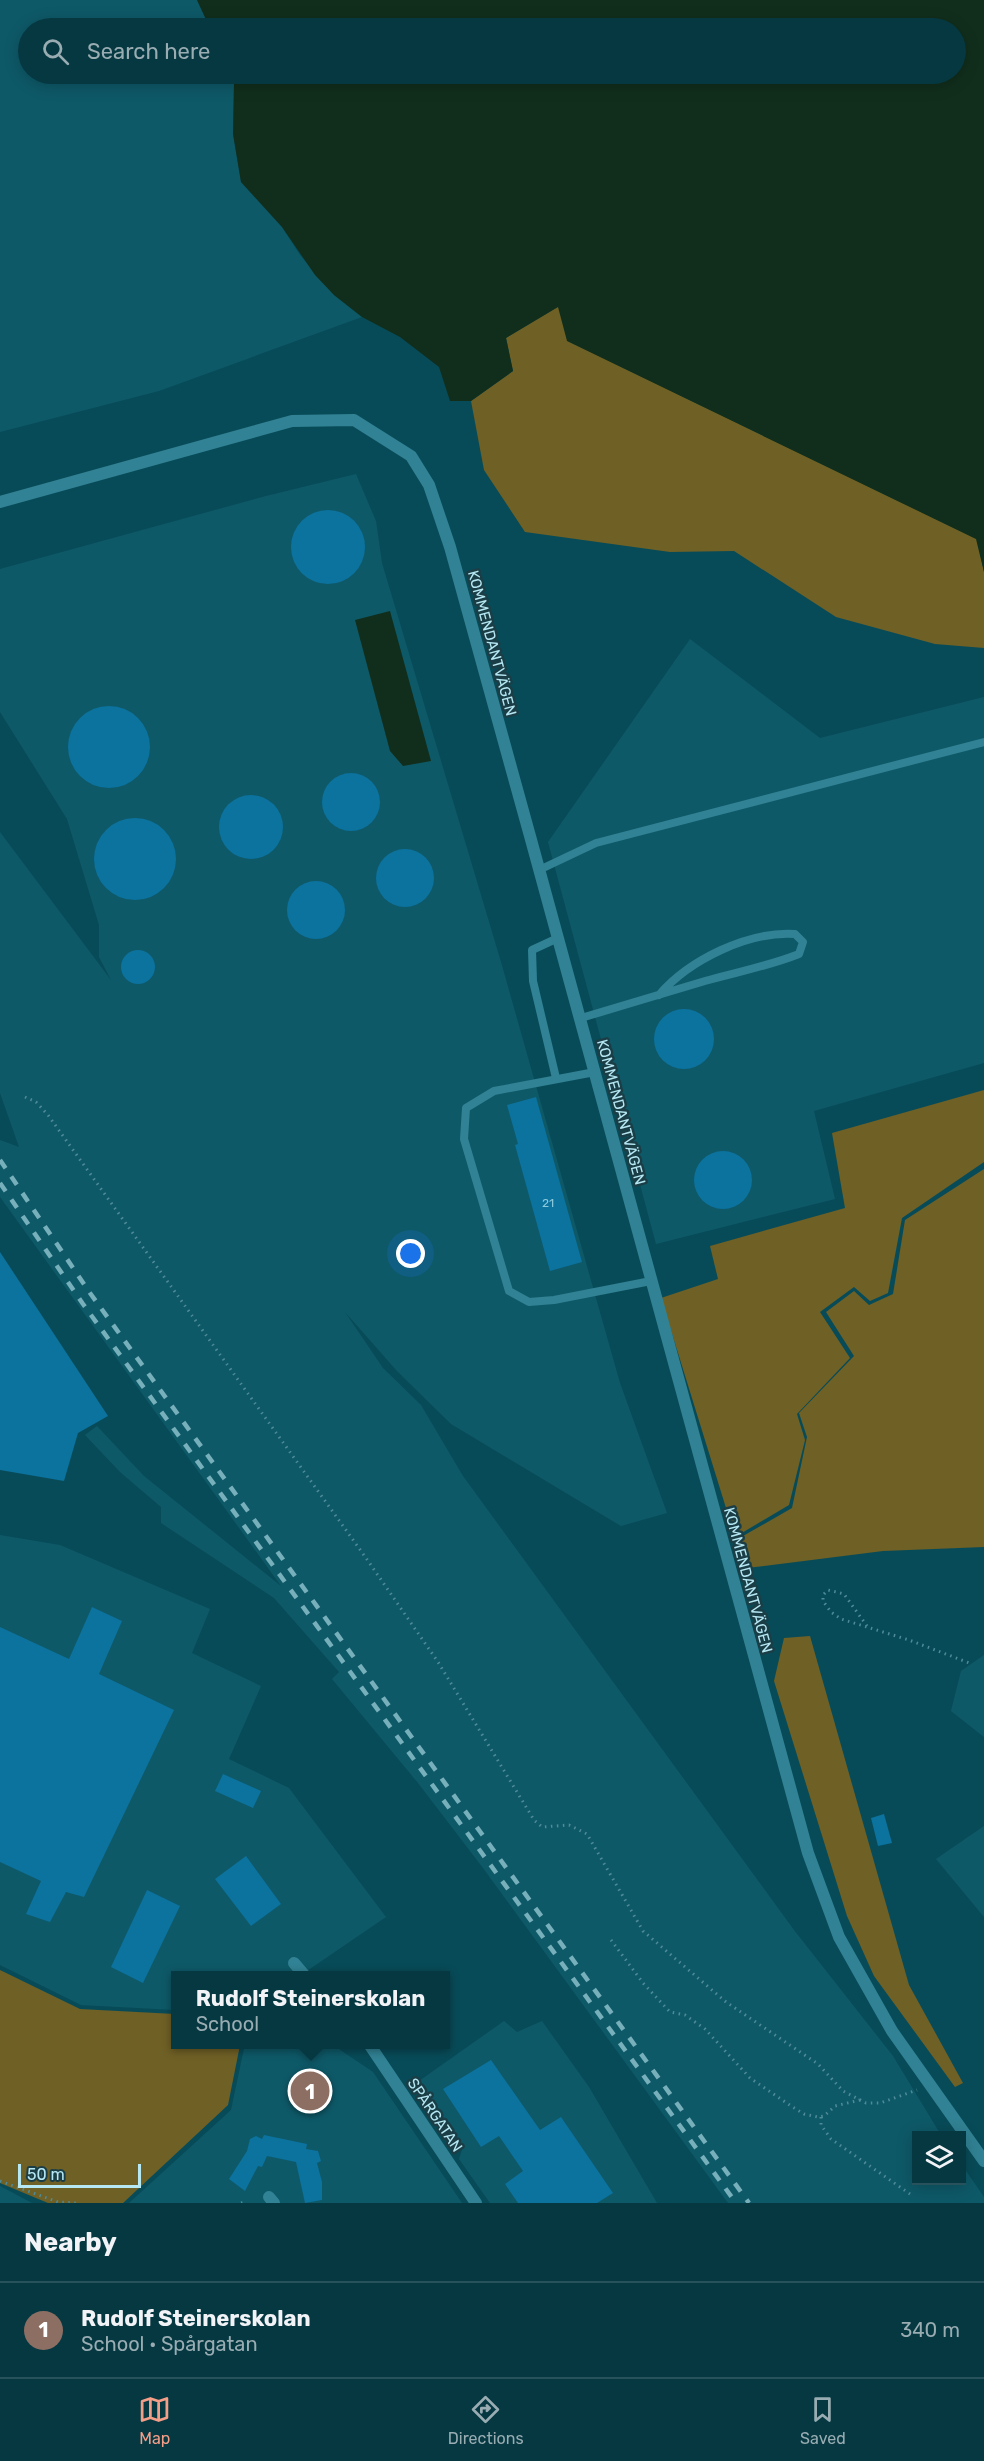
<!DOCTYPE html>
<html lang="en">
<head>
<meta charset="utf-8">
<style>
	:root { --surface:#063842; --page:#14434d; --text:#f1f3f6; --muted:#98acb2; --line:#27525b; --accent:#f49e88 }
	body { margin:0; font-family:Rubik,sans-serif; background:var(--page); color:var(--text) }
	.controls { position:absolute; right:18px; bottom:18px; display:grid; overflow:hidden; border-radius:0px; box-shadow:0 3px 15px #0003 }
	.controls button { width:54px; height:54px; display:grid; place-items:center; padding:0; border:0; border-bottom:2px solid var(--line); background:var(--surface); color:var(--text); font:30px sans-serif }
	.scale { position:absolute; left:18px; bottom:15px; width:123px; box-sizing:border-box; padding-left:6px; border:3px solid #b6e8f4; border-top:0; font-size:16px; line-height:21px; white-space:nowrap; color:#b6e8f4; -webkit-text-stroke:4px #1b3e46; paint-order:stroke }
	.you { position:absolute; left:411px; top:1254px; width:21px; height:21px; margin:-15px; border:4px solid #fff; border-radius:50%; background:#1a73e8; box-shadow:0 0 0 9px #1a73e833 }
	.badge { display:grid; place-items:center; width:39px; height:39px; border-radius:50%; background:var(--accent); color:#fff; font-size:20px; font-weight:700 }
	.pin { position:absolute; translate:-50% -50%; border:3px solid #fff; box-shadow:0 2px 6px #0006 }
	.popup { position:absolute; left:171px; top:1971px; width:279px; height:78px; box-sizing:border-box; display:grid; place-content:center; border-radius:0px; background:var(--surface); filter:drop-shadow(0 2px 4px #0005); font-size:20px; white-space:nowrap; color:var(--muted) }
	.popup b { font-size:22px; color:var(--text) }
	.popup::after { content:''; position:absolute; left:50%; top:100%; margin-left:-12px; border:12px solid transparent; border-top-color:var(--surface) }
	.list { margin:0; padding:0; list-style:none }
	h2 { display:flex; justify-content:space-between; align-items:center; height:78px; margin:0; padding:0 24px; font-size:26px }
	h2 small { font-size:20px; font-weight:400; color:var(--muted) }
	.list li { display:grid; grid-template-columns:39px 1fr auto; gap:18px; align-items:center; box-sizing:border-box; height:96px; padding:0 24px; border-top:2px solid var(--line) }
	.list b { display:block; font-size:22px; white-space:nowrap }
	.list p { margin:0; font-size:20px; white-space:nowrap; color:var(--muted) }
	.list em { font-size:20px; font-style:normal; color:var(--muted) }
	.icon { flex:none; width:33px; height:33px; fill:none; stroke:currentColor; stroke-width:2; stroke-linecap:round; stroke-linejoin:round }
	.map { position:relative; flex:none; width:984px; height:2203px; overflow:hidden }
	.search { position:absolute; background:var(--surface); box-shadow:0 3px 15px #0003; left:18px; right:18px; top:18px; height:66px; display:flex; align-items:center; gap:15px; box-sizing:border-box; padding:0 21px; border-radius:33px; color:var(--muted); font-size:22px }
	.sheet { height:174px; background:var(--surface) }
	nav { display:flex; justify-content:space-around; align-items:center; box-sizing:border-box; height:84px; border-top:2px solid var(--line); background:var(--surface); font-size:16px; color:var(--muted) }
	nav a { display:grid; justify-items:center; gap:3px }
	nav .on { color:var(--accent) }
	.map>svg:first-child { display:block }
	.built { fill:#0e5968 }
	.green { fill:#6f6025 }
	.water { fill:#112e1c }
	.building { fill:#0c729e }
	.lines { fill:none; stroke-linecap:round; stroke-linejoin:round }
	.path { stroke:#4f8b98; stroke-width:3; stroke-dasharray:1.5 4.5; stroke-linecap:butt }
	.lane { stroke:#318294; stroke-width:8 }
	.street { stroke:#318294; stroke-width:12 }
	.rail { stroke:#77afbb; stroke-width:4.5; stroke-dasharray:10 10; stroke-linecap:butt }
	.labels { text-anchor:middle; dominant-baseline:central; stroke-width:5; stroke-linejoin:round; paint-order:stroke }
	.number-label { font-size:12px; fill:#8ccade }
	.street-label { font-size:15px; fill:#b6e8f4; stroke:#1b3e46 }
</style>
</head>
<body>
<div class="map">
<svg width="984" height="2203" viewBox="0 0 984 2203">
	<rect width="100%" height="100%" fill="#084b58"/>
	<g class="built">
		<polygon points="0,0 197,0 210,28 28,28 28,74 230,74 234,84 233,134 241,182 282,227 300,255 334,295 362,317 159,391 0,432"/>
		<polygon points="356,474 376,521 382,563 501,962 620,1383 667,1513 621,1526 451,1424 397,1371 345,1312 383,1368 421,1405 463,1476 794,1930 893,2056 941,2135 916,2136 916,2180 962,2180 962,2165 984,2197 984,2203 728,2203 483,1868 418,1783 332,1679 339,1672 274,1598 161,1523 161,1507 120,1472 85,1435 97,1426 144,1476 281,1586 0,1197 0,1140 19,1147 0,1093 0,832 111,980 99,957 99,925 67,819 0,712 0,569 266,496"/>
		<polygon points="690,639 820,738 984,697 984,1063 814,1111 835,1199 656,1244 548,842"/>
		<polygon points="0,1535 60,1545 210,1609 192,1653 261,1686 229,1759 289,1788 386,1917 301,1975 175,1976 175,2010 81,2005 0,1965"/>
		<polygon points="984,1655 984,1737 951,1711 961,1671"/>
		<polygon points="984,1826 984,1917 936,1859"/>
		<polygon points="504,2021 517,2032 542,2021 589,2087 657,2203 490,2203 459,2159 463,2147 419,2081"/>
		<polygon points="245,2044 333,2045 373,2072 462,2203 129,2203 231,2110"/>
		<polygon points="0,2186 32,2203 0,2203"/>
	</g>
	<g class="green">
		<polygon points="559,306 568,341 977,539 984,572 984,648 935,644 836,617 734,551 670,552 525,532 484,470 471,401 513,371 506,338"/>
		<polygon points="984,1090 984,1162 902,1218 888,1293 870,1301 854,1287 820,1312 850,1358 797,1414 805,1440 789,1505 735,1537 661,1298 718,1279 710,1246 845,1208 832,1133"/>
		<polygon points="984,1169 984,1547 883,1551 747,1568 736,1540 792,1508 807,1437 799,1413 854,1356 826,1312 854,1291 869,1305 893,1294 905,1220"/>
		<polygon points="810,1636 909,1985 963,2083 955,2087 874,1976 847,1916 774,1681 784,1638"/>
		<polygon points="0,1970 80,2009 175,2014 175,2044 240,2045 228,2105 123,2203 48,2203 0,2183"/>
	</g>
	<g class="water">
		<polygon points="197,0 984,0 984,572 976,539 567,341 558,307 506,338 513,371 471,401 450,401 439,367 400,337 362,317 334,295 315,275 282,227 241,182 233,134 234,84 230,74 956,74 956,28 210,28"/>
		<polygon points="390,611 431,761 403,766 390,751 355,620"/>
	</g>
	<g class="building">
		<circle cx="328" cy="547" r="37"/>
		<circle cx="109" cy="747" r="41"/>
		<circle cx="351" cy="802" r="29"/>
		<circle cx="251" cy="827" r="32"/>
		<circle cx="135" cy="859" r="41"/>
		<circle cx="405" cy="878" r="29"/>
		<circle cx="316" cy="910" r="29"/>
		<circle cx="138" cy="967" r="17"/>
		<circle cx="684" cy="1039" r="30"/>
		<polygon points="536,1097 582,1262 550,1271 515,1145 518,1144 507,1105"/>
		<circle cx="723" cy="1180" r="29"/>
		<polygon points="0,1252 108,1416 78,1433 64,1481 0,1470"/>
		<polygon points="92,1607 122,1621 99,1674 174,1710 84,1897 66,1892 50,1922 26,1914 41,1881 0,1862 0,1627 69,1659"/>
		<polygon points="223,1774 261,1791 253,1808 215,1791"/>
		<polygon points="884,1814 892,1843 878,1846 871,1818"/>
		<polygon points="246,1856 281,1904 251,1926 215,1879"/>
		<polygon points="147,1890 180,1906 143,1983 111,1967"/>
		<polygon points="491,2060 540,2130 561,2117 613,2193 597,2203 518,2203 505,2184 523,2171 499,2136 481,2147 443,2089"/>
		<polygon points="264,2135 307,2144 306,2149 318,2151 321,2161 317,2163 322,2182 322,2200 305,2203 296,2162 267,2156 262,2167 258,2166 245,2191 229,2179 247,2151 250,2139 256,2136 262,2139"/>
	</g>
	<g class="lines">
		<g class="path">
			<polyline points="25,1097 36,1102 48,1115 366,1558 438,1662 534,1820 542,1827 569,1825 587,1834 643,1931 726,2002 818,2064 843,2091 866,2103 880,2103 917,2090"/>
			<polyline points="867,1626 844,1594 828,1590 823,1595 823,1601 831,1612 841,1619 909,1640 972,1664"/>
			<polyline points="611,1940 643,1983 670,2012 685,2015 705,2029 750,2078 791,2106 804,2114 818,2117 824,2116 835,2106 860,2100"/>
			<polyline points="821,2117 821,2125 831,2139 910,2194"/>
			<polyline points="0,2181 58,2202 76,2203"/>
			<polyline points="241,2203 246,2202"/>
		</g>
		<g class="lane">
			<polyline points="539,870 596,843 984,742"/>
			<path d="M581,1018C622,1006 664,993 705,981C737,972 769,966 799,954L803,942L795,934C748,931 689,960 659,995"/>
			<polyline points="595,1072 494,1091 466,1108 464,1139 509,1291 529,1302 554,1300 651,1281"/>
			<polyline points="556,1078 533,981 532,950 558,938"/>
		</g>
		<g class="street">
			<polyline points="0,502 292,421 354,420 411,456 429,485 450,547 530,836 808,1853 839,1937 892,2031 984,2161"/>
			<polyline points="294,1963 305,1976"/>
			<polyline points="369,2044 476,2203"/>
			<polyline points="269,2197 274,2203"/>
		</g>
		<g class="rail">
			<polyline points="0,1160 90,1293 749,2203"/>
			<polyline points="0,1183 83,1304 736,2203"/>
		</g>
	</g>
	<g class="labels">
		<g class="number-label">
			<text x="548" y="1203">21</text>
		</g>
		<g class="street-label">
			<text transform="translate(492 643) rotate(75)">KOMMENDANTVÄGEN</text>
			<text transform="translate(621 1112) rotate(75)">KOMMENDANTVÄGEN</text>
			<text transform="translate(748 1580) rotate(75)">KOMMENDANTVÄGEN</text>
			<text transform="translate(435 2115) rotate(56)">SPÅRGATAN</text>
		</g>
	</g>
</svg>
<div class="controls">
<button><svg class="icon" aria-label="layers" viewBox="0 0 24 24"><path d="M12 4l9 5-9 5-9-5zM3 14l9 5 9-5"/></svg></button>
</div>
<div class="scale">50 m</div>
<div class="you"></div>
<div class="pin badge" style="left:310px;top:2091px;background:#8d6e63">1</div>
<div class="popup"><b>Rudolf Steinerskolan</b>School</div>
<div class="search"><svg class="icon" aria-label="search" viewBox="0 0 24 24"><circle cx="10" cy="10" r="6"/><path d="M15 15l6 6"/></svg>Search here</div>
</div>
<section class="sheet">
<h2>Nearby<small></small></h2>
<ul class="list">
<li><span class="badge" style="background:#8d6e63">1</span><div><b>Rudolf Steinerskolan</b><p>School · Spårgatan</p></div><em>340 m</em></li>
</ul>
</section>
<nav>
<a class="on"><svg class="icon" aria-label="map" viewBox="0 0 24 24"><path d="M3 6l6-2 6 2 6-2v14l-6 2-6-2-6 2zM9 4v14M15 6v14"/></svg>Map</a>
<a><svg class="icon" aria-label="directions" viewBox="0 0 24 24"><path d="M12 3l9 9-9 9-9-9zM9 14v-3h6M13 9l2 2-2 2"/></svg>Directions</a>
<a><svg class="icon" aria-label="saved" viewBox="0 0 24 24"><path d="M7 4h10v16l-5-4-5 4z"/></svg>Saved</a>
</nav>
</body>
</html>
